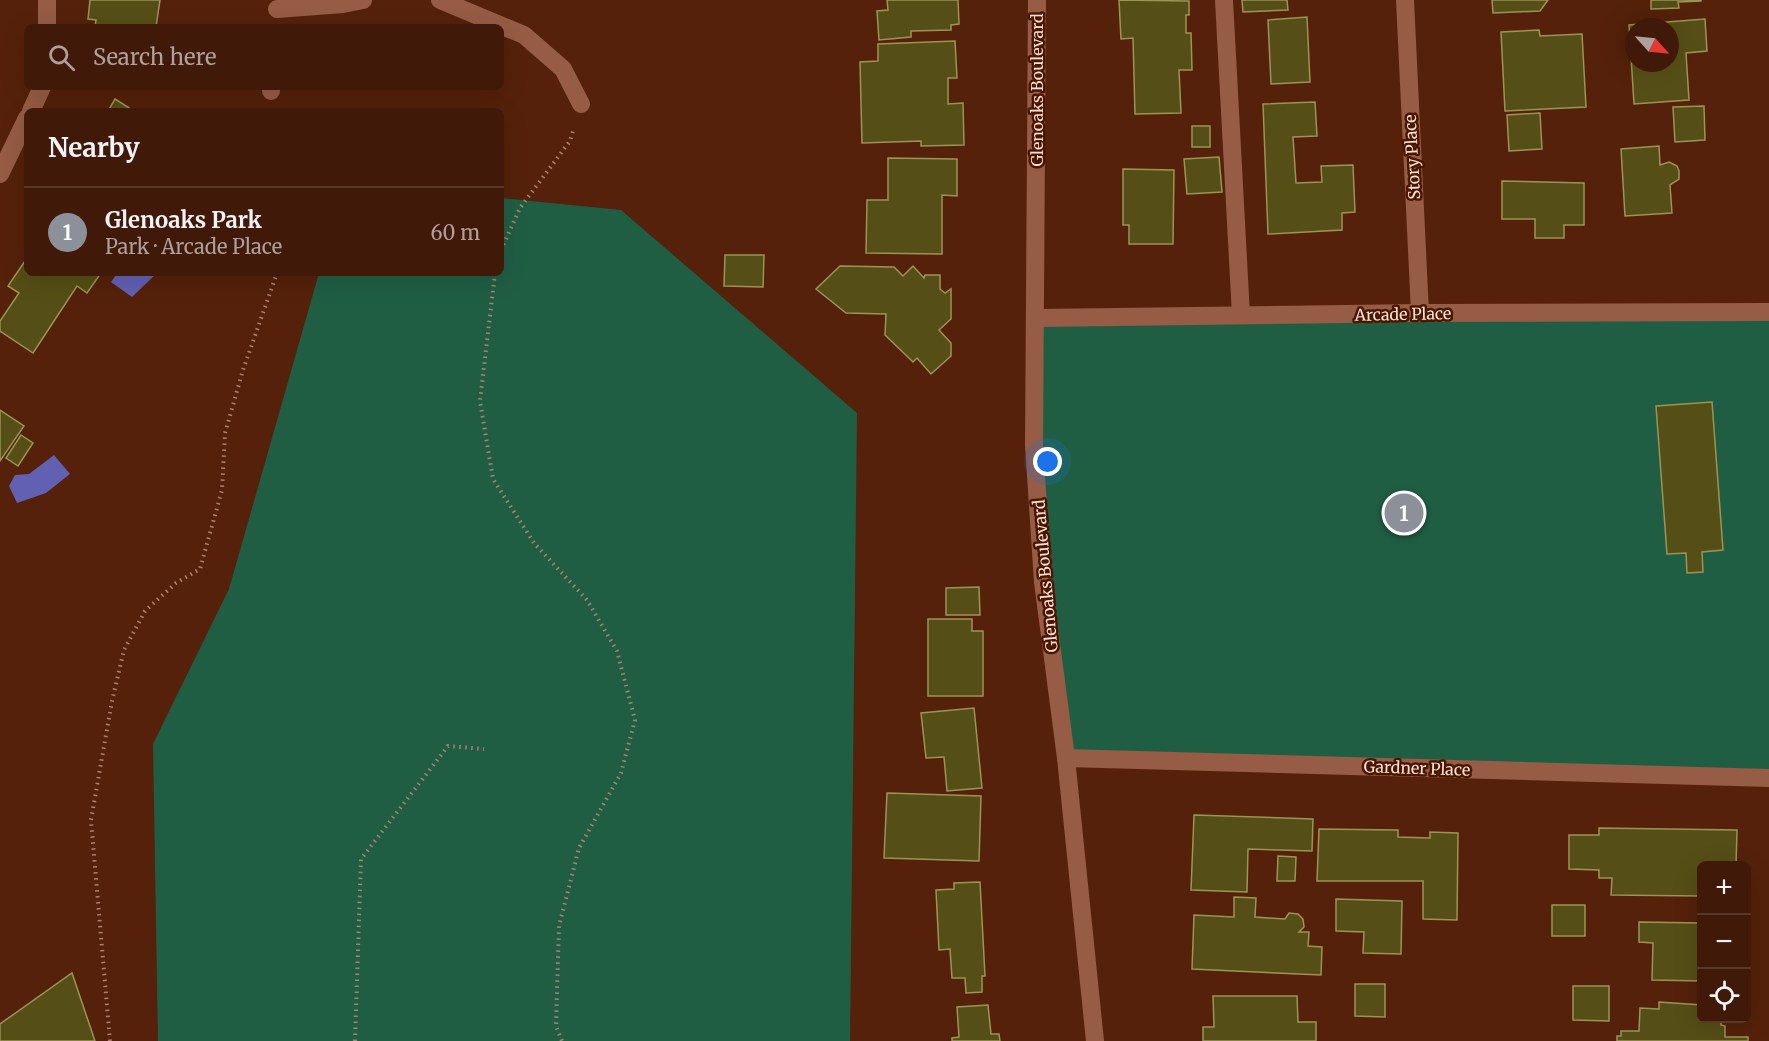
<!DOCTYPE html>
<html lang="en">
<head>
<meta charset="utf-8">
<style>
	:root { --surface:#401908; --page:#472212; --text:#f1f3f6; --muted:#aea09c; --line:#593829; --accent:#8c9099 }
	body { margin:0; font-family:Merriweather,serif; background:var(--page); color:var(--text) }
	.controls { position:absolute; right:18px; bottom:18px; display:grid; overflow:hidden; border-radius:9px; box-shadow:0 6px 24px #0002 }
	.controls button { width:54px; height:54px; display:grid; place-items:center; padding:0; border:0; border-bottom:2px solid var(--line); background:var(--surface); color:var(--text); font:30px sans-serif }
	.compass { position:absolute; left:1625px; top:18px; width:54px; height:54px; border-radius:50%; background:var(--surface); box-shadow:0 6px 24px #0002; rotate:117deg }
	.you { position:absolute; left:1048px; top:462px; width:21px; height:21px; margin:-15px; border:4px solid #fff; border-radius:50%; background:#1a73e8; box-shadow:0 0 0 9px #1a73e833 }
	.badge { display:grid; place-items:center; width:39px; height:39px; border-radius:50%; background:var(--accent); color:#fff; font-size:20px; font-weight:700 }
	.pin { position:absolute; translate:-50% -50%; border:3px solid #fff; box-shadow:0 2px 6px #0006 }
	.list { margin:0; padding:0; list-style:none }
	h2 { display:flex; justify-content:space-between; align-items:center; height:78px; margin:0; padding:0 24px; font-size:26px }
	h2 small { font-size:20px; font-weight:400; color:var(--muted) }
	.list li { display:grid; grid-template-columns:39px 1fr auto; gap:18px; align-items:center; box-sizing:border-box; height:90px; padding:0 24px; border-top:2px solid var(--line) }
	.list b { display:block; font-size:22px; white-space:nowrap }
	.list p { margin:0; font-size:20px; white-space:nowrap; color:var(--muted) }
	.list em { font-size:20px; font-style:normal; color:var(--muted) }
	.icon { flex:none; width:33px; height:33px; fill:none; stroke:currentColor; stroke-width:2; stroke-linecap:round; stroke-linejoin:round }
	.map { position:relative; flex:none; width:1769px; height:1041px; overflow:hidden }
	.search { position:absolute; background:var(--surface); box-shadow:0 6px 24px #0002; left:24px; top:24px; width:480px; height:66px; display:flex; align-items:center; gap:15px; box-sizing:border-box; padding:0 21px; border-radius:9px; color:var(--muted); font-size:22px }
	.panel { position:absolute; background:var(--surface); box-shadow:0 6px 24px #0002; left:24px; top:108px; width:480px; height:168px; border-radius:9px }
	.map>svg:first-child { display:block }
	.green { fill:#205e44 }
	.water { fill:#6260b2 }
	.building { fill:#554e16; stroke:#9c9455; stroke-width:1.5; fill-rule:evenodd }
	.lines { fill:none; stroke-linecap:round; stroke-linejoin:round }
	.path { stroke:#aa8271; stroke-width:4; stroke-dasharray:1.5 4.5; stroke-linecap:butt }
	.minor { stroke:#965c45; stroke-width:18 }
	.labels { text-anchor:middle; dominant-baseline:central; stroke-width:5; stroke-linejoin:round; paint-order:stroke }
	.street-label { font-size:16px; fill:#fce0d6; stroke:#491600 }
</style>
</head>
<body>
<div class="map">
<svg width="1769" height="1041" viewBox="0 0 1769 1041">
	<rect width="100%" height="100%" fill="#55210a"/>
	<g class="green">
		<polygon points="501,198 621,210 857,413 850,1041 158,1041 153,744 229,589 319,273 501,273"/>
		<polygon points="1769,312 1769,778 1066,758 1043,582 1037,318"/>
	</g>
	<g class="water">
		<polygon points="121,273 157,273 132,297 111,282 116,275"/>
		<polygon points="54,455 70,474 46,493 17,503 9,486 15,475 29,474"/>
	</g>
	<g class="building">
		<polygon points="90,0 160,0 156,27 95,27 96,20 88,19"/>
		<polygon points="887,0 958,0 959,24 951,25 951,30 911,31 911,37 879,40 877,11 888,10"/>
		<polygon points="1119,0 1189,1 1189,15 1186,15 1186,33 1191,33 1192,70 1179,70 1181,113 1135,114 1133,38 1121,39"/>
		<polygon points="1242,0 1287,0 1288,10 1243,12"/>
		<polygon points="1492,0 1548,0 1540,11 1493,13"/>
		<polygon points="1651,0 1701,0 1701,1 1678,2 1679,8 1651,9"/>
		<polygon points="1307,17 1310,82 1271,84 1268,20"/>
		<path d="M1705,19L1707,51L1686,53L1689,100L1634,104L1629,25ZM1634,27H1670V63H1634Z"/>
		<polygon points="1539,30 1540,36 1582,34 1586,107 1505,111 1501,32"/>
		<polygon points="955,41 957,78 948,78 948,104 963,103 964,145 921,146 921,141 862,143 860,62 878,61 878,44"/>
		<polygon points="115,99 134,111 108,111"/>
		<polygon points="1315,102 1317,136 1293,137 1296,183 1322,182 1321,166 1353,165 1355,212 1342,213 1342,230 1268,234 1263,104"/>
		<polygon points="1704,106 1705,140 1675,142 1673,107"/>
		<polygon points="1540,113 1542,149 1509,151 1507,115"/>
		<rect x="1192" y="126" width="18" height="21"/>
		<polygon points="1659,146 1660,165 1669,162 1677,166 1679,171 1679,179 1670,185 1672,213 1625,216 1621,149"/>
		<polygon points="1219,157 1222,192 1187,194 1184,159"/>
		<polygon points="888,158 957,159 957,196 942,195 942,254 866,253 867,200 888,200"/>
		<polygon points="1123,169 1174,170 1173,244 1129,244 1129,225 1123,225"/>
		<polygon points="1502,181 1584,183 1584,225 1564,225 1564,238 1535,238 1535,219 1502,219"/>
		<polygon points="725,255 764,255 763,287 724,286"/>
		<polygon points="27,258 27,273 101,273 87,293 77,286 33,353 0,331 0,321 19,293 8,286"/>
		<polygon points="840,266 894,267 903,276 913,266 924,278 925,275 940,275 940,289 945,293 951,289 951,319 939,330 951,343 951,356 931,374 917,358 913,362 885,335 886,314 846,313 816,289"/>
		<polygon points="1712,402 1723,550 1702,552 1703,572 1687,573 1686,553 1667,554 1656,406"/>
		<polygon points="0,410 24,426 0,461"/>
		<polygon points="21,435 33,443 18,466 6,458"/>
		<polygon points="979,587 980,615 946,615 946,588"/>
		<polygon points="928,619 972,619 972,631 983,631 983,696 928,696"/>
		<polygon points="974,708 982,788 947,791 944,757 926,758 921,713"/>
		<polygon points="887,793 981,796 979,861 884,858"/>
		<polygon points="1194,815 1313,819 1312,851 1248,849 1247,892 1191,890"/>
		<polygon points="1599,828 1737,830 1736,866 1702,866 1702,896 1611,895 1612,878 1599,878 1599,870 1569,869 1569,835 1599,835"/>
		<polygon points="1319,829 1398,830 1398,837 1430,838 1430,832 1458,833 1457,920 1423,919 1423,881 1317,881"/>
		<polygon points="1278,856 1296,857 1295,881 1277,881"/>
		<polygon points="980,882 985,976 982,976 982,992 966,993 965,978 952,978 950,949 939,950 936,890 954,889 954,883"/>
		<polygon points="1234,897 1256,898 1255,917 1285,919 1289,913 1298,914 1303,919 1304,927 1299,932 1309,932 1308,946 1322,947 1321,975 1192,969 1194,915 1234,917"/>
		<polygon points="1336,899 1402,901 1401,954 1363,953 1364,932 1336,931"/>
		<rect x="1552" y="905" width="33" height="31"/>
		<polygon points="1639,922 1702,923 1702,981 1652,980 1653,943 1639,942"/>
		<polygon points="72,973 95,1041 0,1041 0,1024"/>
		<polygon points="1355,984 1385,984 1385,1017 1355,1016"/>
		<polygon points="1573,986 1609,986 1609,1021 1573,1020"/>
		<polygon points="1213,996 1297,996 1298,1022 1316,1022 1316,1041 1203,1041 1203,1027 1214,1027"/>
		<polygon points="1659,1002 1702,1005 1702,1018 1721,1018 1721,1025 1725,1026 1725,1037 1748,1037 1748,1041 1617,1041 1617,1036 1621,1036 1621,1031 1639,1031 1640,1008 1659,1009"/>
		<polygon points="988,1005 991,1034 999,1034 1000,1041 952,1041 952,1038 959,1037 957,1007"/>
	</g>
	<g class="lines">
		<g class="path">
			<polyline points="501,250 520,208 570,141 573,131"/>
			<polyline points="495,273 480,401 493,479 534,543 587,600 617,651 635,720 621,773 579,848 559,926 556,1026 562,1041"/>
			<polyline points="110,1041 91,820 112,701 124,650 145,611 176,583 200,569 222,490 225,433 243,370 277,273"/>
			<polyline points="355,1041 361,859 448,746 484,749"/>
		</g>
		<g class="minor">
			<polyline points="440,0 524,35 563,69 581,104"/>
			<polyline points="1037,0 1034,445 1043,582 1066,758 1095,1041"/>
			<polyline points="1224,0 1241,315"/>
			<polyline points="1405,0 1420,313"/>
			<polyline points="277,9 343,4 363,0"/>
			<polyline points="47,27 47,0"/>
			<polyline points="271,91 271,87"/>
			<polyline points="31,111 42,87"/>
			<polyline points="0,174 27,118"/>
			<polyline points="1037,318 1420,313 1769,312"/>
			<polyline points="1066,758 1769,778"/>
		</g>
	</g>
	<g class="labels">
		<g class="street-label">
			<text transform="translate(1037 90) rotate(-90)">Glenoaks Boulevard</text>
			<text transform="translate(1412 157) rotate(-93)">Story Place</text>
			<text transform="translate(1403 314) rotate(-1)">Arcade Place</text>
			<text transform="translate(1045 576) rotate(-95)">Glenoaks Boulevard</text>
			<text transform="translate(1417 768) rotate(2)">Gardner Place</text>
		</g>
	</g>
</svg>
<div class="controls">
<button>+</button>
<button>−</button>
<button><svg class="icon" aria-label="locate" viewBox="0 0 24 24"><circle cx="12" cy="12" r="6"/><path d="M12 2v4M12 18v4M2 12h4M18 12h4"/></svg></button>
</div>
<svg class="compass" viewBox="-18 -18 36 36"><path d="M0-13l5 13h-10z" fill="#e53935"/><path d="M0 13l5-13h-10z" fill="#aea09c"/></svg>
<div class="you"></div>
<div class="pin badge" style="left:1404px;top:513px">1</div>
<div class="search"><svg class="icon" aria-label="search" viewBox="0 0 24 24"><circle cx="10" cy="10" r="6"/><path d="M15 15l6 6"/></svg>Search here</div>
<section class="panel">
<h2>Nearby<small></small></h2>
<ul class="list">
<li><span class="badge">1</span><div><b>Glenoaks Park</b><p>Park · Arcade Place</p></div><em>60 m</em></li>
</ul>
</section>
</div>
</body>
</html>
